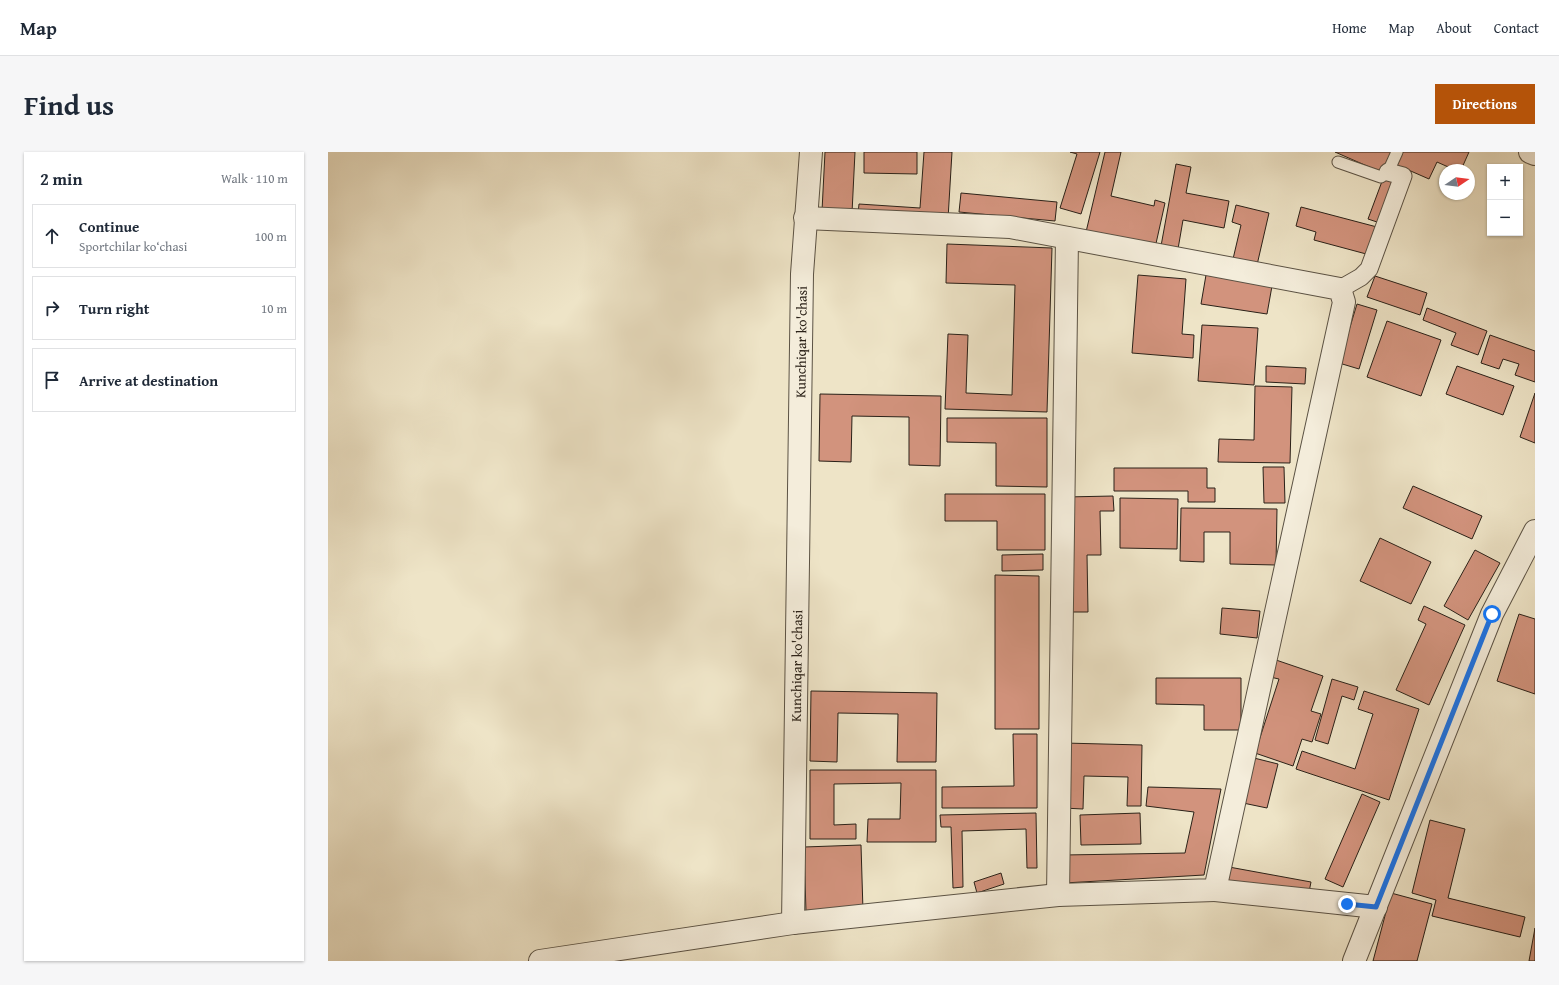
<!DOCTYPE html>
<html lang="en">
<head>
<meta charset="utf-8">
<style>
	:root { --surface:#fff; --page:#f6f6f7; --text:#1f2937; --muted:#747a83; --line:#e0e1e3; --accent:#b45309 }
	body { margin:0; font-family:"Gentium Book Plus",serif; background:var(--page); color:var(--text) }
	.controls { position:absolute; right:12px; top:12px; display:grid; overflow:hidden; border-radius:0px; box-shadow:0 1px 3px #0004 }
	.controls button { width:36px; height:36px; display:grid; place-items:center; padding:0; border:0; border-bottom:1px solid var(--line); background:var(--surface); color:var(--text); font:20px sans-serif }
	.compass { position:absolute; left:1111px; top:12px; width:36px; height:36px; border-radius:50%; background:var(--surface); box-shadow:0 1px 3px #0004; rotate:77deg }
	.stop { position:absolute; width:12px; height:12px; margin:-9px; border:3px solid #1a73e8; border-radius:50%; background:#fff }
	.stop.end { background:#1a73e8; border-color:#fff; box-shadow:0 1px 4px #0008 }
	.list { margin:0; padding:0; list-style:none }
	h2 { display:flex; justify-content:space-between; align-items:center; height:52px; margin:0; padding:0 16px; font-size:17px }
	h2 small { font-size:13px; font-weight:400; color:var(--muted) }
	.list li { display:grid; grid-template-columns:26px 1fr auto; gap:12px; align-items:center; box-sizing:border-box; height:64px; margin:0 8px 8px; padding:0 8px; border:1px solid var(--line); border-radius:0px }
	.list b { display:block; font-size:15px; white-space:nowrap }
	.list p { margin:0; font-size:13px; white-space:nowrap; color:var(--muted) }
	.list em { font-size:13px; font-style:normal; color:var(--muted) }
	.icon { flex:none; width:22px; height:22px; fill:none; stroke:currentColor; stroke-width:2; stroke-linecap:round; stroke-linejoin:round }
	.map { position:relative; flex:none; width:1207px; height:809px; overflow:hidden; border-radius:0px }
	header { display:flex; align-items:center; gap:24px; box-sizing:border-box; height:56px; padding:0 20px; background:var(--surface); border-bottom:1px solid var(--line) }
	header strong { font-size:19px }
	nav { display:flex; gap:22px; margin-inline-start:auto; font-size:14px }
	.intro { display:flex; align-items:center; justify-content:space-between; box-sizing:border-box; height:96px; padding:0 24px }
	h1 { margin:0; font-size:28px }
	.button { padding:10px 18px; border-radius:0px; background:var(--accent); color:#fff; font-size:14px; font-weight:700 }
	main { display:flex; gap:24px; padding:0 24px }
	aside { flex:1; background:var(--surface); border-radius:0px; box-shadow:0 1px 3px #0004 }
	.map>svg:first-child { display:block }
	.building { fill:#d2937d; stroke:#2a2118 }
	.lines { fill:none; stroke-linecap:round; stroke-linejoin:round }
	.service-casing { stroke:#5b5244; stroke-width:13 }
	.pedestrian-casing { stroke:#5b5244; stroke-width:19 }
	.minor-casing { stroke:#5b5244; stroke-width:24 }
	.tertiary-casing { stroke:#5b5244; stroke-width:24 }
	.service { stroke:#f4eddb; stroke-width:11 }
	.pedestrian { stroke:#f4eddb; stroke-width:17 }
	.minor { stroke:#f4eddb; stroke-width:22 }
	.tertiary { stroke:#f4eddb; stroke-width:22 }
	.route { stroke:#1a73e8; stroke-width:5 }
	.labels { text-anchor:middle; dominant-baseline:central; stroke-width:4; stroke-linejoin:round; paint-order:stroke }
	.street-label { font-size:14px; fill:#2a2118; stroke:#f4eddb }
</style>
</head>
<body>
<header>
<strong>Map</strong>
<nav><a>Home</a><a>Map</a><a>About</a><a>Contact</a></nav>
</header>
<div class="intro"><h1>Find us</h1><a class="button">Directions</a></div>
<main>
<aside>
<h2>2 min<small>Walk · 110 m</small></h2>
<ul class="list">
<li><svg class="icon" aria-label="ahead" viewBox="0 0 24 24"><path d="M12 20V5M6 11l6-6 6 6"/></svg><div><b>Continue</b><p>Sportchilar ko‘chasi</p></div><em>100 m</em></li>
<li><svg class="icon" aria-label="right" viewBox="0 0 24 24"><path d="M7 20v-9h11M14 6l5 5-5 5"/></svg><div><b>Turn right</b></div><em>10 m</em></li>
<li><svg class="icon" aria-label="arrive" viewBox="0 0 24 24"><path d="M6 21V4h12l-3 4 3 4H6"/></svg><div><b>Arrive at destination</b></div></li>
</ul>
</aside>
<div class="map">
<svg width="1207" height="809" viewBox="0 0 1207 809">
	<rect width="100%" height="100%" fill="#eee4c7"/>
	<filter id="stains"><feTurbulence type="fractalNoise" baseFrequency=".005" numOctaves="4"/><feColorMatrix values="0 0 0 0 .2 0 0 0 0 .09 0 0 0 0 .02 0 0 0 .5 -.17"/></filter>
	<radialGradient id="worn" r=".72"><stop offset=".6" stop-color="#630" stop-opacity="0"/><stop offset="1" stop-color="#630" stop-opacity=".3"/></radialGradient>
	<g class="building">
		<polygon points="497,0 527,0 524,61 494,59"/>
		<polygon points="536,0 589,0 589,22 536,21"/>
		<polygon points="596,0 624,0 620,67 530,62 531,52 592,56"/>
		<polygon points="742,0 772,0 753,62 732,56 749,2"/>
		<polygon points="777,0 793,0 783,44 826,54 827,48 837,51 827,96 758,80"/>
		<polygon points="1007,0 1065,0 1055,21"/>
		<polygon points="1075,0 1141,0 1133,18 1127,18 1109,10 1101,27 1069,13"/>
		<polygon points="848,12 863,15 858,41 901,49 896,76 855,68 850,97 833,94"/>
		<polygon points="1056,24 1068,28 1052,71 1040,67"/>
		<polygon points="633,41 729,50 727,69 631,60"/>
		<polygon points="908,53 941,61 929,113 905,107 913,73 904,70"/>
		<polygon points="973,55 1049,75 1042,103 986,88 988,80 968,74"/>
		<polygon points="619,92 724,96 719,260 617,257 620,182 640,183 638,241 684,243 687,133 618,131"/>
		<polygon points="810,123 858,127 854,182 866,183 865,206 804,201"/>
		<polygon points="878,123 944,134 939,162 873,152"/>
		<polygon points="1047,124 1099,141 1092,163 1039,145"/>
		<polygon points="1029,152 1049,158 1031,217 1011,211"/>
		<polygon points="1099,156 1159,179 1150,203 1123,193 1128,181 1095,168"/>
		<polygon points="1059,169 1113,188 1093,244 1039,225"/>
		<polygon points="874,173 930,176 926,233 870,229"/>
		<polygon points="1162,183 1207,199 1207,230 1187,223 1191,212 1175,207 1171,217 1153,211"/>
		<polygon points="938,214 978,216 977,232 938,230"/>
		<polygon points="1129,214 1186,234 1175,263 1118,242"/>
		<polygon points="927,234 964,235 962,311 890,310 891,287 926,288"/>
		<polygon points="1207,241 1207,291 1192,285"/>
		<polygon points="492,242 613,244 612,314 581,313 581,265 524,264 523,310 491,309"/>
		<polygon points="619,266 719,266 719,335 668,334 668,291 619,290"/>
		<polygon points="935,315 956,315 957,351 936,351"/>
		<polygon points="786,316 879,316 879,336 887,336 887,350 860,350 860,339 786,339"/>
		<polygon points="1085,334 1154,364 1144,387 1075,356"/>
		<polygon points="617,342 717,342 717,398 669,398 669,369 617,369"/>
		<polygon points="785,344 786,359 772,359 773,403 759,403 760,460 739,460 737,345"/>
		<polygon points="792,346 850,347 849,397 792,396"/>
		<polygon points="853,356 949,357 948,413 902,412 902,380 876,380 876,410 852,409"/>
		<polygon points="1052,386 1103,410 1083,452 1032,429"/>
		<polygon points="1147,398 1172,411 1140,468 1116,454"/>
		<polygon points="715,402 715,418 674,419 674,403"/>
		<polygon points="667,423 711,424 711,577 667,577"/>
		<polygon points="1096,454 1137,473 1101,553 1068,538 1098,472 1090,468"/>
		<polygon points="894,456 932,459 929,486 892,482"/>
		<polygon points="1191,462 1207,467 1207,542 1169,529"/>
		<polygon points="948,508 995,524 983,559 993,562 984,590 974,587 965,614 927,601 951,527 942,525"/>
		<polygon points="828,526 913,526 913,578 876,578 876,553 828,552"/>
		<polygon points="1004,527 1030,535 1026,548 1014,544 1000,592 987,588"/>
		<polygon points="483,539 609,541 608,610 569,610 570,562 510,561 509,610 482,609"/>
		<polygon points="1036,539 1091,557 1061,648 968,617 974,599 1027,617 1045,562 1030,557"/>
		<polygon points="685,582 709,582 709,656 614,656 614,635 686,634"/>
		<polygon points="736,591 814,593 813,654 799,654 800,625 756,624 755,657 735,656"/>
		<polygon points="926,606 950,612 939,656 915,651"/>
		<polygon points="482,618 608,618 608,690 539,690 540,667 572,667 573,631 506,632 506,673 528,672 528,687 482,687"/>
		<polygon points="820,635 893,637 876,723 736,731 736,703 857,701 866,660 818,654"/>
		<polygon points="1034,642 1052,650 1015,735 997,727"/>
		<polygon points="708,661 709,716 699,716 698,677 634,679 635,735 625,736 623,675 613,675 612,663"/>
		<polygon points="812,661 813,692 753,693 752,663"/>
		<polygon points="1102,668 1137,677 1120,746 1197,765 1192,785 1104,764 1108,748 1084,741"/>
		<polygon points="533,693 535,759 478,760 476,695"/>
		<polygon points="901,715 983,730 980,745 898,730"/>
		<polygon points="673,721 676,732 649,741 646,730"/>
		<polygon points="1063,741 1104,752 1089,809 1045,809"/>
		<polygon points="1207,776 1207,809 1201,809"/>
	</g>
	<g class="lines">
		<g class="service-casing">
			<polyline id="service" points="1010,10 1053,25 1060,20 1069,0"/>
		</g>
		<g class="pedestrian-casing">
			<polyline id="pedestrian" points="1012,137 1033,125 1041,117 1075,24 1060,20"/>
		</g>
		<g class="minor-casing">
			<g id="minor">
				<polyline points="1202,0 1207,2"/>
				<polyline points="887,738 1048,755"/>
				<polyline points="730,743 739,86"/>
				<polyline points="465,771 730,743 887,738 1016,150 1012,137 682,75 477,66"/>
				<path id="s1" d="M212,809L465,771L474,122L483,0"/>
			</g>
		</g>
		<g class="tertiary-casing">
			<polyline id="tertiary" points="1026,809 1164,462 1207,379"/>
		</g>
		<use href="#service" class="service"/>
		<use href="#pedestrian" class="pedestrian"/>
		<use href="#minor" class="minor"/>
		<use href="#tertiary" class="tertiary"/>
	</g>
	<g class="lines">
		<polyline class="route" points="1019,752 1048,755 1164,462"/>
	</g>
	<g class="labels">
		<g class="street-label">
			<text stroke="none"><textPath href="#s1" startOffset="837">Kunchiqar ko'chasi</textPath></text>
			<text stroke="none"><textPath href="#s1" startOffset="513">Kunchiqar ko'chasi</textPath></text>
		</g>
	</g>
	<rect width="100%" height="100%" filter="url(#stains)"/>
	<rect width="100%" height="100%" fill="url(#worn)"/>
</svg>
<div class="controls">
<button>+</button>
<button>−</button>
</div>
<svg class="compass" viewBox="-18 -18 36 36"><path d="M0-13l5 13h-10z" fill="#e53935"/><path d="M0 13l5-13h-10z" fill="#747a83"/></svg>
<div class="stop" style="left:1164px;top:462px"></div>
<div class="stop end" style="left:1019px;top:752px"></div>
</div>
</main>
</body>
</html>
